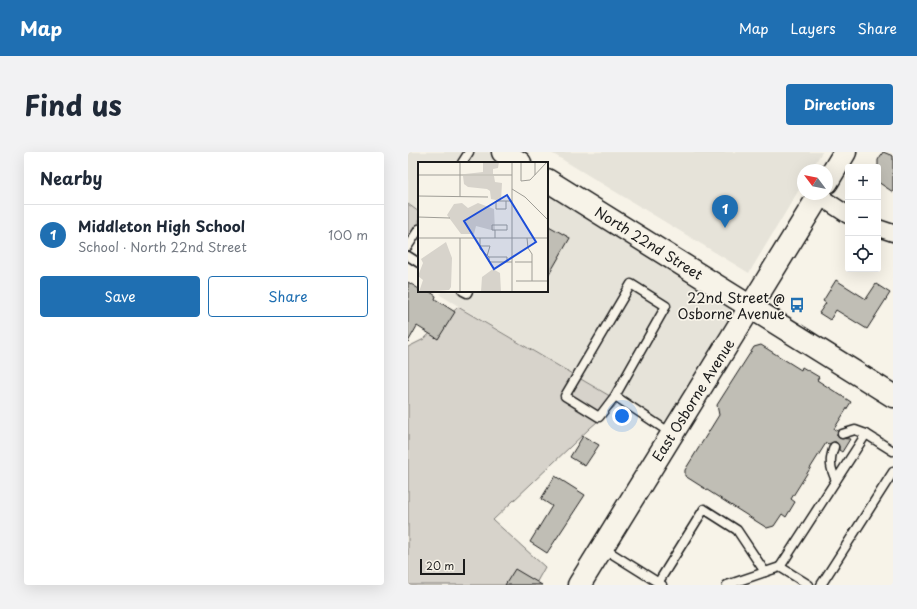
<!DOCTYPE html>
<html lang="en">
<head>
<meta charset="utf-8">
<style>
	:root { --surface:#fff; --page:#f2f2f3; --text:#1f2937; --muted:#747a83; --line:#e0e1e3; --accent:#1f6fb2 }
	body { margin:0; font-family:"Playpen Sans",sans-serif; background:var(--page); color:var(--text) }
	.controls { position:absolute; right:12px; top:12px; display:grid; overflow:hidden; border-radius:4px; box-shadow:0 4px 16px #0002 }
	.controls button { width:36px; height:36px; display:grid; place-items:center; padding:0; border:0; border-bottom:1px solid var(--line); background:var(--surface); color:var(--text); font:20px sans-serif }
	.compass { position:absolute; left:389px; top:12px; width:36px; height:36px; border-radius:50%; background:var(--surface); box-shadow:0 4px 16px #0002; rotate:302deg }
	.scale { position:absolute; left:12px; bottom:10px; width:45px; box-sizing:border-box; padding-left:4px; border:2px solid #1c1c1c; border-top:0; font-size:11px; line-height:14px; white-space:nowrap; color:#1c1c1c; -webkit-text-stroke:3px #f7f3e8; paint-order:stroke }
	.you { position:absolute; left:214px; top:264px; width:14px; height:14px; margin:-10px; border:3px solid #fff; border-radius:50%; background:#1a73e8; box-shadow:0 0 0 6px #1a73e833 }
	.badge { display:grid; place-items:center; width:26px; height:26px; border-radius:50%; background:var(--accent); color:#fff; font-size:13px; font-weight:700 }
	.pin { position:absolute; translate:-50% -33px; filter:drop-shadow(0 1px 2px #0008) }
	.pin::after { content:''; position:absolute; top:21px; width:14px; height:12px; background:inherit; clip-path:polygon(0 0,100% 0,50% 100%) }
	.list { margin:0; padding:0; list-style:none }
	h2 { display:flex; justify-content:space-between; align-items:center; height:52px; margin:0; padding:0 16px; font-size:17px }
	h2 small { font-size:13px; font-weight:400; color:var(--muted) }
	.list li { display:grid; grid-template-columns:26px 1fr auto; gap:12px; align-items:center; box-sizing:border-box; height:60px; padding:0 16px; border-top:1px solid var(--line) }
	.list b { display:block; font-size:15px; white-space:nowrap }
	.list p { margin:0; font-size:13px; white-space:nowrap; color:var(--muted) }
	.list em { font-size:13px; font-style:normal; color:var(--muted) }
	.actions { display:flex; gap:8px; padding:12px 16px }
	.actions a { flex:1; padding:9px 0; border:1px solid var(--accent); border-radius:4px; text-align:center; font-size:14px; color:var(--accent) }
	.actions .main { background:var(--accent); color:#fff }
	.icon { flex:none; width:22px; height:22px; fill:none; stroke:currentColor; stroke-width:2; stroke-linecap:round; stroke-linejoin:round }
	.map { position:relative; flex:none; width:485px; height:433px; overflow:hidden; border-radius:4px }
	header { display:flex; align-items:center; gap:24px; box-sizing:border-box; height:56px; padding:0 20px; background:var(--accent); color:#fff }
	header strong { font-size:19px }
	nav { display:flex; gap:22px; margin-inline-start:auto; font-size:14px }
	.intro { display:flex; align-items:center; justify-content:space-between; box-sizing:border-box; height:96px; padding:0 24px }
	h1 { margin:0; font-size:28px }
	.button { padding:10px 18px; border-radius:4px; background:var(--accent); color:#fff; font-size:14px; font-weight:700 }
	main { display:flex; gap:24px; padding:0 24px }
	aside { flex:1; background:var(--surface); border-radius:4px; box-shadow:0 4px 16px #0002 }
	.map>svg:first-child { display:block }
	.built { fill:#e6e3d9 }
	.green { fill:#d7d3cb; stroke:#7a7874 }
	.building { fill:#c0beb5; stroke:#1c1c1c }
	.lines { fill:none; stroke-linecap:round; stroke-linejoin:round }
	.lane-casing { stroke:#1c1c1c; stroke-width:11 }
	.street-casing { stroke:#1c1c1c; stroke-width:19 }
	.secondary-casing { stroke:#1c1c1c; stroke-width:25 }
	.lane { stroke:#f7f3e8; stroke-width:8 }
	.street { stroke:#f7f3e8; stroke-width:16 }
	.secondary { stroke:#f7f3e8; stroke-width:22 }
	.labels { text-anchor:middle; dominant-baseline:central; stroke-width:3.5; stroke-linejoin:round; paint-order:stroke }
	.street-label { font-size:14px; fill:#1c1c1c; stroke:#f7f3e8 }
	.poi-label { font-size:14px; fill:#1c1c1c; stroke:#f7f3e8; text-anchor:end }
	.inset-road { fill:none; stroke:#9f9d96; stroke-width:1 }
	.view { fill:#1d4ed8; fill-opacity:0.15; stroke:#1d4ed8; stroke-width:2 }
	.inset-edge { fill:none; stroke:#1c1c1c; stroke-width:2 }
</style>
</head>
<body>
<header>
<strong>Map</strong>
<nav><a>Map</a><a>Layers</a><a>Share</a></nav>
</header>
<div class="intro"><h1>Find us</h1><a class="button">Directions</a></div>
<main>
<aside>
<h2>Nearby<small></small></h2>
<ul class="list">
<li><span class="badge">1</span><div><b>Middleton High School</b><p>School · North 22nd Street</p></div><em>100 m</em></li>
</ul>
<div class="actions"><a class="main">Save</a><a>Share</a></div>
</aside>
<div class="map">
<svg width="485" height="433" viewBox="0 0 485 433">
	<rect width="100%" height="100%" fill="#f7f3e8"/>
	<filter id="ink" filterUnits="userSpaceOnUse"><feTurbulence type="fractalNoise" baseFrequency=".025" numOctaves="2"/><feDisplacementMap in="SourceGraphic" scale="8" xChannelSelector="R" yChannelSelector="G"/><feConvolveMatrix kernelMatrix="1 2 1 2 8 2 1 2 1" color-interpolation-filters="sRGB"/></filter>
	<g filter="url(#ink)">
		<g class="built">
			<polygon points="0,0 80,0 97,11 11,11 11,60 0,52"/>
			<polygon points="142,0 414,0 403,18 395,18 395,31 341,121"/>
			<polygon points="139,37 331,157 285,231 253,274 32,143 33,139 139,139"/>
		</g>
		<g class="green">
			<polygon points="0,52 11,60 11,77 0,89"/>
			<polygon points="50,155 212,250 182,276 85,368 137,415 127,433 0,433 0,195 16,187"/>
		</g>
		<g class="building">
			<polygon points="475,0 485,4 485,40 470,30 470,8"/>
			<polygon points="139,73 162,86 139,126"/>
			<polygon points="428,128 458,147 468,132 482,141 459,177 428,158 422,168 411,161 418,151 415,149"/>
			<polygon points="0,130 11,137 11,139 21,139 28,144 27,147 47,160 30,187 9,174 0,190"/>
			<polygon points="353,193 393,218 394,215 411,225 409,228 443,250 426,277 430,279 429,283 431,286 442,287 434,300 431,298 431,294 428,290 425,290 421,292 418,291 383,347 387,350 378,365 374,362 366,374 359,376 277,324 277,318 311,263 309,253 346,195"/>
			<polygon points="175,284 191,293 177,314 162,305"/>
			<polygon points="147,324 177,343 139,401 122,390 144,354 133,347"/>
			<polygon points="107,417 134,433 97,433"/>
		</g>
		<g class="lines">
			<g class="lane-casing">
				<g id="lane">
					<polyline points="54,11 61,0"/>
					<polyline points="0,94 11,77"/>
					<polyline points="0,104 11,111"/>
					<polyline points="55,139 59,141 60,139"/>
					<polyline points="207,244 191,265 157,244 223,132 258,154 207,244 264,282"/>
					<polyline points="434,282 447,278 458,282"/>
					<path d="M426,295C421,308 422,316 428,328"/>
					<polyline points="195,396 254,433"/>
					<polyline points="372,415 458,282 485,299"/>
					<polyline points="250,431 296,357 329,378 357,420"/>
					<polyline points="319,433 372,415 401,433"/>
					<polyline points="413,433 485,320"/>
				</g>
			</g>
			<g class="street-casing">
				<g id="street">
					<polyline points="411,44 440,63"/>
					<polyline points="470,76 485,81"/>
				</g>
			</g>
			<g class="secondary-casing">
				<g id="secondary">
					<polyline points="95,0 112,11"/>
					<polyline points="139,28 485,244"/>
					<polyline points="419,30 437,0"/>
					<polyline points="171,433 412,42"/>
				</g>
			</g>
			<use href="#lane" class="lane"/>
			<use href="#street" class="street"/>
			<use href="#secondary" class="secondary"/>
		</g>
	</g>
	<defs>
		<g id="bus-bare" transform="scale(1.2)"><path d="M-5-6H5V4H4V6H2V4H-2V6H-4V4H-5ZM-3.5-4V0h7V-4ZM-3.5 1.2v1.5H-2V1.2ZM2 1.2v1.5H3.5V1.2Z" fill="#1f6fb2" stroke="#f7f3e8" stroke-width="2.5" paint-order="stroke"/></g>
	</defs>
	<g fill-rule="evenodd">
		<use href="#bus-bare" x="389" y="153"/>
	</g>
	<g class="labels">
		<g class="street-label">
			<text transform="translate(241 91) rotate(32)">North 22nd Street</text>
			<text transform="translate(285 248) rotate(-58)">East Osborne Avenue</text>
		</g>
		<g class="poi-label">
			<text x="377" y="145">22nd Street @<tspan x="377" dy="16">Osborne Avenue</tspan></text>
		</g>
	</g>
	<g transform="translate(10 10)">
		<rect width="130" height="130" fill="#f7f3e8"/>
		<path d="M65,0H81L80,6L75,7V12H47L65,10ZM45,14H76L77,20L84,21L83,39L73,37L72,29L69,27L50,25L46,22ZM44,41L50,46L60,41L76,47L77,69L58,64L56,72H43L29,53L36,42ZM28,80L34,96L33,125L31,128L1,130L5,118L0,114L5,101L3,97ZM75,107L82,111L83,130H63L64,115Z" fill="#d7d3cb"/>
		<path class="inset-road" d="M94,0V130M103,0V19L112,18L129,0M117,0V13M0,13H94M94,27L107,35L130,58M0,34L70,35M42,35V0M88,39V47H78V39H94M0,55L32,56M0,76H130M62,76V87L71,95V100H94M77,76V68H89V63H74V68H77M109,76L110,86L114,92V119M62,84H72L69,94M71,95H89V100M97,100H114M98,119H130M42,130V76"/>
		<path class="view" d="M89,33L118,80L76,107L46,59Z"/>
		<rect width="130" height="130" class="inset-edge"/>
	</g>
</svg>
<div class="controls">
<button>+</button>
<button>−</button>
<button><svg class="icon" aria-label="locate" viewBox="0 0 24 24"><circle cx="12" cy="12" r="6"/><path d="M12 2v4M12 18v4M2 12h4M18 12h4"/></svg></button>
</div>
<svg class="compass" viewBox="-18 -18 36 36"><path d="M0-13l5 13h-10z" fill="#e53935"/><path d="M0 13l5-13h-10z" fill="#747a83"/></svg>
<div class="scale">20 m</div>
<div class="you"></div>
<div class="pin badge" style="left:317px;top:76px">1</div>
</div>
</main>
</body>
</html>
